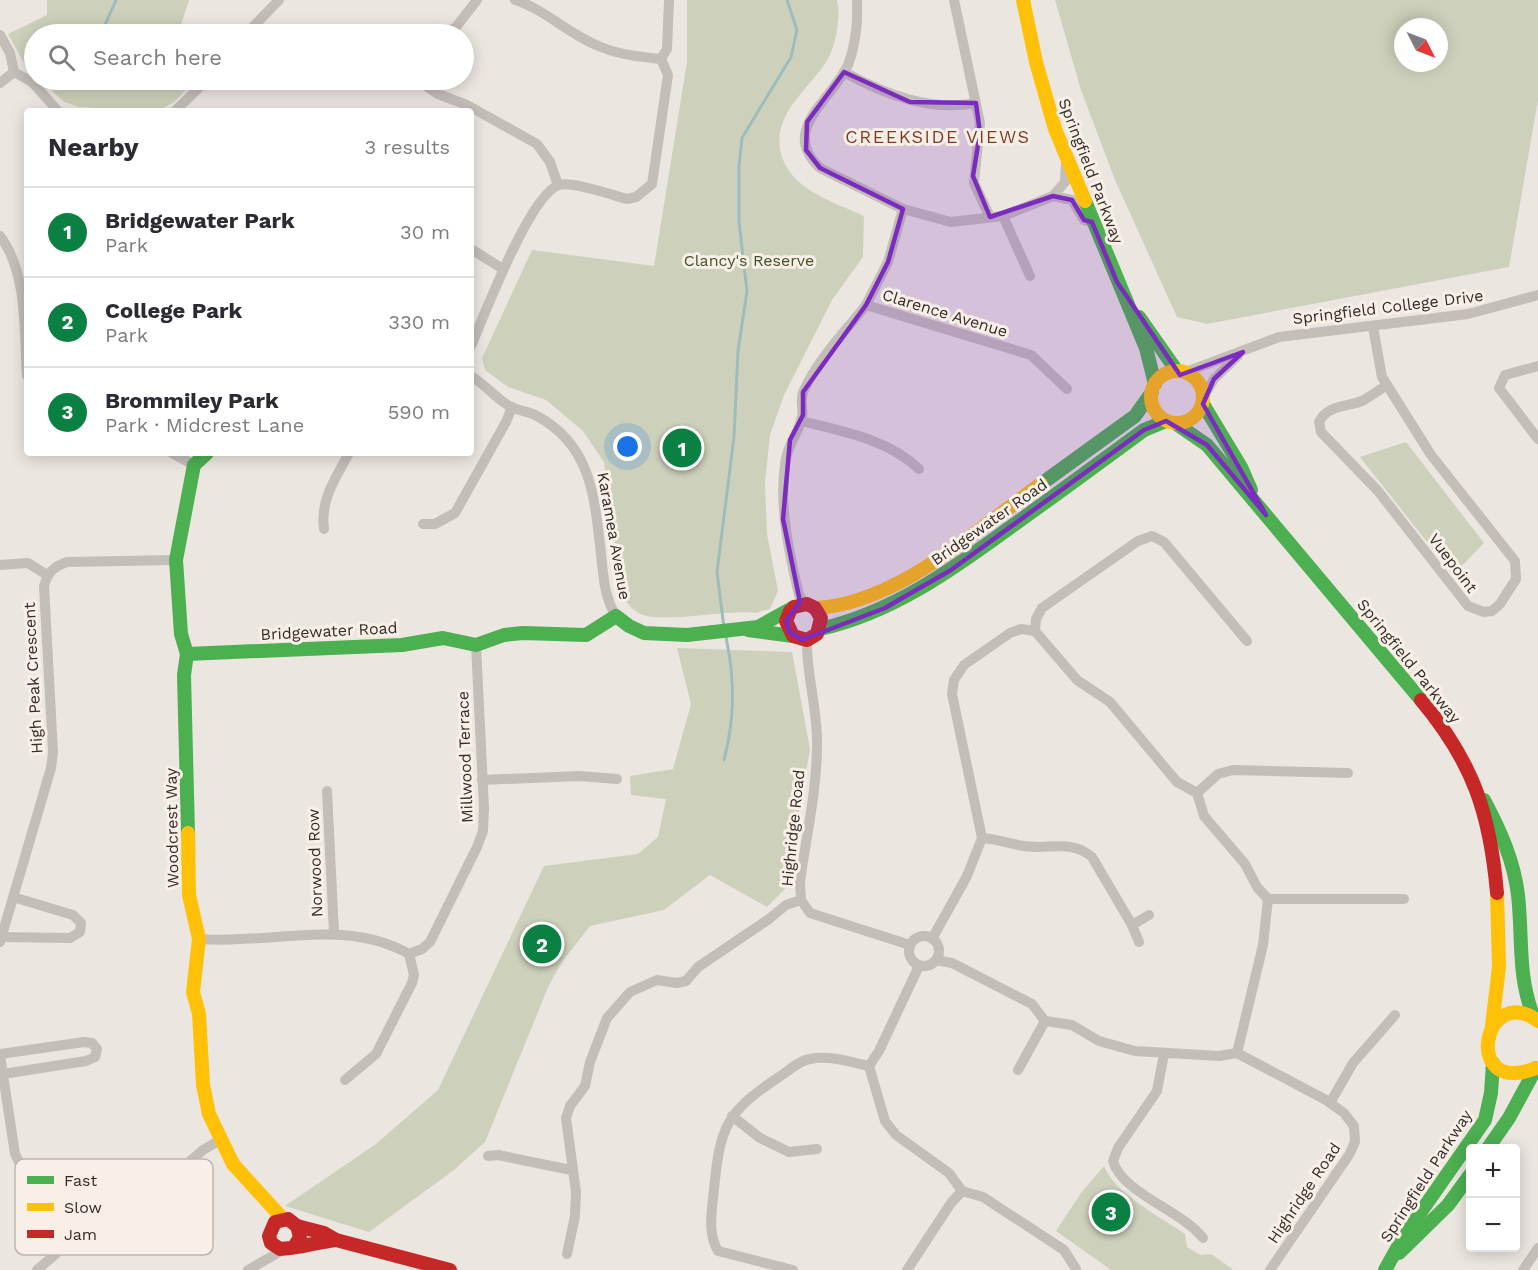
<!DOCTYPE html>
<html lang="en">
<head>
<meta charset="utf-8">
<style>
	:root { --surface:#fff; --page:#f2f2f3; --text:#2b2b33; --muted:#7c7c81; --line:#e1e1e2; --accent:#0b8043 }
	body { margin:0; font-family:"Work Sans",sans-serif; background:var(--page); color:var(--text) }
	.controls { position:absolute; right:18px; bottom:18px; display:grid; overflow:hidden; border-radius:6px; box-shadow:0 3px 15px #0003 }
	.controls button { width:54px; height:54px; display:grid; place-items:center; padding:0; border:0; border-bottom:2px solid var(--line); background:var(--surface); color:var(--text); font:30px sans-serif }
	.compass { position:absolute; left:1394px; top:18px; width:54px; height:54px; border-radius:50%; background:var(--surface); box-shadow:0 3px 15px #0003; rotate:132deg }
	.you { position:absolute; left:628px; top:447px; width:21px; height:21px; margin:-15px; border:4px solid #fff; border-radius:50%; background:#1a73e8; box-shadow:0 0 0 9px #1a73e833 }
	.badge { display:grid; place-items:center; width:39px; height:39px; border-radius:50%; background:var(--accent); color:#fff; font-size:20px; font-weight:700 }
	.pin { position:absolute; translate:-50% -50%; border:3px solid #fff; box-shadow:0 2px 6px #0006 }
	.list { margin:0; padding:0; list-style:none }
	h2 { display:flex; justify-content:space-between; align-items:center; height:78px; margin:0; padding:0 24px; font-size:26px }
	h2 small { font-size:20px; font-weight:400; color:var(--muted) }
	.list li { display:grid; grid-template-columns:39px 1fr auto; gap:18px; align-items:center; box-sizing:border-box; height:90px; padding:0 24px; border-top:2px solid var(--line) }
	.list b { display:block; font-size:22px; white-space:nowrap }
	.list p { margin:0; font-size:20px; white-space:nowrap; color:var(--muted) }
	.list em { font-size:20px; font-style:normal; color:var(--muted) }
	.icon { flex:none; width:33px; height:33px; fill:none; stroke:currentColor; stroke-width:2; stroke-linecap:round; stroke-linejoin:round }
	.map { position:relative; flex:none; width:1538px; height:1270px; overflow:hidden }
	.search { position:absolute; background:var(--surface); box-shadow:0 3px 15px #0003; left:24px; top:24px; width:450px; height:66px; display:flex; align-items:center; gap:15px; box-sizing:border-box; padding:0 21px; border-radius:33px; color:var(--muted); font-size:22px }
	.panel { position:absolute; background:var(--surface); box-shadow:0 3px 15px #0003; left:24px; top:108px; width:450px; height:348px; border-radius:6px }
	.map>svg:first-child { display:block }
	.green { fill:#cdd1bb; fill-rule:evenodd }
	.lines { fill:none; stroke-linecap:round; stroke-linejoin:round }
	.stream { stroke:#9dbcbc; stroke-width:3 }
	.street { stroke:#c4beb9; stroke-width:10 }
	.fast { stroke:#4caf50; stroke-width:14 }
	.slow { stroke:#ffc107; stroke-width:14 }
	.jam { stroke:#c62828; stroke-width:14 }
	.marked { fill:#7b2cbf; fill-opacity:0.2; stroke:#7b2cbf; stroke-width:4.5; stroke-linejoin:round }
	.labels { text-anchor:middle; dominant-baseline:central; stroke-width:6; stroke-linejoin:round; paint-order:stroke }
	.street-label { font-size:16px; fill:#352c28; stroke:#f8f0e7 }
	.park-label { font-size:16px; fill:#44522c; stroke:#f8f0e7 }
	.neighbourhood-label { font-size:18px; letter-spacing:1.5px; fill:#803a24; stroke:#f8f0e7 }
	.key { fill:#f8f0e7; stroke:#beb5ae; stroke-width:1.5 }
	.key-label { font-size:16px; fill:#352c28 }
</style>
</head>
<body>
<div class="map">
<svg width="1538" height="1270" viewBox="0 0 1538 1270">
	<rect width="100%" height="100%" fill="#ece6e0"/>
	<g class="green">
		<polygon points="47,0 189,0 179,31 183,34 34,34 34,74 25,65 8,34 47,15"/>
		<path d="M687,0H837C841,17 836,44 828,59C810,89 774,111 780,150C784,169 797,183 813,192C829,202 847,208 864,216L863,257L832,300L784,395L770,435L765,483L767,534L778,591L770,609L755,613C729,609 658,625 639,613C630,608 625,601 621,592L604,462L583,431L546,400L508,387L485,370L482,358L532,250L654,266L687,62Z"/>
		<path d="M1055,0H1538V100L1509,267L1207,324L1177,317L1115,180L1081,90ZM1403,27H1439V63H1403Z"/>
		<polygon points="41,80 196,80 174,102 158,111 79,107 64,102"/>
		<polygon points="1406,442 1484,543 1453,575 1360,457"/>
		<polygon points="677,648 792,652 810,749 786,888 767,907 710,875 664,910 590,926 562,962 549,985 485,1142 454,1170 369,1232 285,1206 376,1144 438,1090 544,866 638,854 658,837 666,799 631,795 630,776 673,769 691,704"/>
		<path d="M1104,1166C1114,1193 1161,1217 1185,1234L1187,1247L1200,1255L1211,1254L1234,1270H1111L1056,1231L1081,1193Z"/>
	</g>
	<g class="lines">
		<g class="stream">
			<polyline points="101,34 116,0"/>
			<polyline points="724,628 717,572 734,437 738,351 747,291 739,222 739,166 742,138 791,57 797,30 787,0"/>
			<path d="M724,760C735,718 735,680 726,637"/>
		</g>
		<g class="street">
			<path d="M857,0C858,22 856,44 848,65C832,100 779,130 820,168L903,209L951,222L1003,216L1053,196L1072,200L1084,220L1092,222"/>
			<polyline points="954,0 980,123 974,183 990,217"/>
			<polyline points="246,34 279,0"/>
			<polyline points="446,34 456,27 477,0"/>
			<polyline points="0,35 10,53 14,72"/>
			<polyline points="661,59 667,49 669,0"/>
			<path d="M844,72C884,94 930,112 976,103"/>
			<polyline points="417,80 438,94 467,105 537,144 550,162 558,185"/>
			<polyline points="0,83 14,72 32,82 58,111"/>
			<polyline points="175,111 207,80"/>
			<polyline points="1053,196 1065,182 1066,162"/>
			<polyline points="1003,216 1030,276"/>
			<path d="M0,236C28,273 24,332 27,376"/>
			<polyline points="471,249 503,269"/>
			<polyline points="866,305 888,262 903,209"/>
			<path d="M1373,327L1382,377L1431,455L1515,561L1516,579L1500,604L1492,611L1484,612L1468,606L1378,491L1321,432L1319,422C1327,405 1347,407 1362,401C1370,397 1379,390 1387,385"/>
			<path d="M471,346C484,316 530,194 559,185C572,181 612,195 627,199L636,197L652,184L668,75L661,59C641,57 620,55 601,47C570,36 547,10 515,0"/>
			<polyline points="1538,366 1505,375 1499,388 1538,439"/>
			<polyline points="1186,372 1279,337 1468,314 1538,295"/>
			<path d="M471,376C485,384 496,399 511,407C519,411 529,411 537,416C589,444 594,492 600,545C603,569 603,596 616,616"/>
			<polyline points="1204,396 1214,379 1238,356"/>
			<path d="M801,421C841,431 888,439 919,469"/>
			<polyline points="172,453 194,465"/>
			<polyline points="423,524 435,524 455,513 506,422 512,407"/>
			<path d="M324,529C320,499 336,478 349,453"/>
			<polyline points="0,565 28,563 47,575"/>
			<path d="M805,604L799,595C789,552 779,508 785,464C787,444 799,433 802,417C804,408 799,400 804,390C818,359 845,332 866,305L1031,355L1067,389"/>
			<polyline points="1035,631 1036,619 1042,608 1138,541 1152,536 1164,542 1247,641"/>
			<path d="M807,640C806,675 818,709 817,745C817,790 806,837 800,882L801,900L810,913L910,945"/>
			<polyline points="482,780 579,776 617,779"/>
			<polyline points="327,791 334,933"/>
			<polyline points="1197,793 1218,774 1233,770 1348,773"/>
			<path d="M982,838C997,839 1010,844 1024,846C1050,850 1071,839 1092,857L1132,925"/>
			<polyline points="1268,899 1404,899"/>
			<circle cx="924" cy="951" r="15"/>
			<polyline points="1,937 70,938 80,932 81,923 73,915 13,897"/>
			<path d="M199,939C270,945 343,917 409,954L422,949L430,942L477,847L483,831L484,808L476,645"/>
			<polyline points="932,939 967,876 982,838 952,694 954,680 964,665 1010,633 1021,629 1035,631 1077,680 1110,702 1177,782 1197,793 1204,816 1245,864 1257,887 1268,899 1263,945 1237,1053"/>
			<path d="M0,942L51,768L53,752L44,586C48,572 53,567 67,562L176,560"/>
			<polyline points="1139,942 1132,925 1149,915"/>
			<polyline points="936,960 952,963 1032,1004 1045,1021 1072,1025 1099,1041 1135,1051 1219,1056 1237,1053 1326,1100 1344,1113 1354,1126 1355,1142 1349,1155 1270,1270"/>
			<polyline points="919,966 879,1051 869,1066 885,1121 896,1135 949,1173 962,1191 983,1197 1064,1250 1076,1269"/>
			<polyline points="0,1054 84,1042 92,1043 97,1049 95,1057 86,1061 3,1074"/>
			<path d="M1164,1054L1157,1091L1118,1148L1113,1161C1122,1193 1181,1210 1203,1238"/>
			<polyline points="0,1055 15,1154 21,1166 32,1176 112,1213 123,1213 134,1209 203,1150 220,1140"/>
			<polyline points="1018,1070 1045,1021"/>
			<polyline points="345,1080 376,1054 412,983 414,975 409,954"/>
			<polyline points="1330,1103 1353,1063 1395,1015"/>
			<polyline points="732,1116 760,1138 789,1152 817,1149"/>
			<polyline points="488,1156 498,1155 571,1170"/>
			<polyline points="567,1254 575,1216 576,1192 566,1118 570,1106 585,1086 590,1062 607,1018 630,992 657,980 677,983 686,981 698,967 769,919 786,905 801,900"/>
			<polyline points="37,1270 58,1252 81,1199"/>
			<polyline points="248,1270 283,1250"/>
			<path d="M793,1270L718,1251C707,1232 712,1211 714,1189C720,1127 726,1112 779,1077C788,1071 800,1060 810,1059C830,1055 850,1062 869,1066"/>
			<polyline points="907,1270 951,1203 962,1191"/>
			<polyline points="1523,1270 1538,1248"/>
		</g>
		<g class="fast">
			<polyline points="1085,201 1146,348 1155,384"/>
			<polyline points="1139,317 1177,371"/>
			<polyline points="1203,404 1241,467 1251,490"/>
			<polyline points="1175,423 1207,445 1421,700"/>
			<polyline points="1041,484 1135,416 1152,392"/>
			<path d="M820,629C891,613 949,572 1008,529C1053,497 1099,463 1144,430L1166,421"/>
			<polyline points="748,630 793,636"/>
			<polyline points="187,654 402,645 443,638 476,645 504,635 523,633 586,635 616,616 629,626 644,633 687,635 758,627 794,607"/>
			<path d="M1484,800C1500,830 1514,861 1518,895C1523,940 1517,975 1534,1018"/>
			<polyline points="188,833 184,675 187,654 181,634 176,560 194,465 207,453"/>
			<polyline points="1488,1148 1509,1118 1536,1068"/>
			<polyline points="1399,1253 1448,1205 1470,1175"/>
			<polyline points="1385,1270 1404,1236 1485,1120 1491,1093 1493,1063"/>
		</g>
		<g class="slow">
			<polyline points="1023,0 1036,62 1055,129 1085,201"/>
			<circle cx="1177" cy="397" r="26"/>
			<path d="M815,608C897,604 976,530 1041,484"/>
			<polyline points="188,833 189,895 199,939 193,992 199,1014 203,1085 209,1114 233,1164 283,1219"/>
			<polyline points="1492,1026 1499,967 1497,893"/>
			<path d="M1536,1068C1461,1098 1483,981 1538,1021"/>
		</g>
		<g class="jam">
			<polyline points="790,611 786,621 793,636 807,640 817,634 821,618 815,608 807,604 794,607"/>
			<path d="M1421,700C1473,762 1490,813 1497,893"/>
			<polyline points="297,1226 324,1233 336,1240 450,1270"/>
			<path d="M294,1247L300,1237L297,1226L288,1219L275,1222L269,1236L271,1243L280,1249C294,1249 319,1242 336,1240"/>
		</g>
	</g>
	<path class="marked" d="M844,72L910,102L976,103L980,133L973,176L990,217L1053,196L1072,200L1084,220L1092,222L1117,282L1180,375L1243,352L1214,379L1203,404L1266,515L1207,445L1166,421L1144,430L951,570L885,608L802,640L789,632L786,621L800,602L783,519L790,440L803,415V392L866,305L888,262L903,209L820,168L806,150L807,122Z"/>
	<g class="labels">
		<g class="street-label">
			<text transform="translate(1091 171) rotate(69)">Springfield Parkway</text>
			<text transform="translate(1388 307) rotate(-7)">Springfield College Drive</text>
			<text transform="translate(945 313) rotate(17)">Clarence Avenue</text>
			<text transform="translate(989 522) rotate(-35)">Bridgewater Road</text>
			<text transform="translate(614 536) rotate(80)">Karamea Avenue</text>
			<text transform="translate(1453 563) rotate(53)">Vuepoint</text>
			<text transform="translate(329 631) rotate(-3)">Bridgewater Road</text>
			<text transform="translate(1409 661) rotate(51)">Springfield Parkway</text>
			<text transform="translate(33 678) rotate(-93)">High Peak Crescent</text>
			<text transform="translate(465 757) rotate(-92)">Millwood Terrace</text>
			<text transform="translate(172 828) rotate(-91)">Woodcrest Way</text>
			<text transform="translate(793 828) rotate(-84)">Highridge Road</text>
			<text transform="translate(315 863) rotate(-92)">Norwood Row</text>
			<text transform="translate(1426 1176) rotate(-57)">Springfield Parkway</text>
			<text transform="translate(1304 1193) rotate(-56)">Highridge Road</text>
		</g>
		<g class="park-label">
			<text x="749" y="260">Clancy's Reserve</text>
		</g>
		<g class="neighbourhood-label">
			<text x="938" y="136">CREEKSIDE VIEWS</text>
		</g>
	</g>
	<rect x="15" y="1159" width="198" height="96" rx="9" class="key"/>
	<rect x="27" y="1176" width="27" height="8" fill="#4caf50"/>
	<rect x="27" y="1203" width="27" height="8" fill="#ffc107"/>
	<rect x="27" y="1230" width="27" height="8" fill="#c62828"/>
	<g class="key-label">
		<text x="64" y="1186">Fast</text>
		<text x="64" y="1213">Slow</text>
		<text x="64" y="1240">Jam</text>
	</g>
</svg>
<div class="controls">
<button>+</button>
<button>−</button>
</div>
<svg class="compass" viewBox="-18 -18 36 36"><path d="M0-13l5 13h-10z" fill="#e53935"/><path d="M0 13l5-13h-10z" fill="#7c7c81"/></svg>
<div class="you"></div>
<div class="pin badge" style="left:682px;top:448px">1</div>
<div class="pin badge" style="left:542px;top:944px">2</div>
<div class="pin badge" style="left:1111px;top:1212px">3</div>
<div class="search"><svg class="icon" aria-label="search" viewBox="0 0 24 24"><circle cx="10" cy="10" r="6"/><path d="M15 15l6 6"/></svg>Search here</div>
<section class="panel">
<h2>Nearby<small>3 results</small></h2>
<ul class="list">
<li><span class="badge">1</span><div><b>Bridgewater Park</b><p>Park</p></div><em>30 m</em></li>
<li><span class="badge">2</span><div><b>College Park</b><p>Park</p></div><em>330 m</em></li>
<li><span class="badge">3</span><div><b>Brommiley Park</b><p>Park · Midcrest Lane</p></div><em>590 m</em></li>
</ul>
</section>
</div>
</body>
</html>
